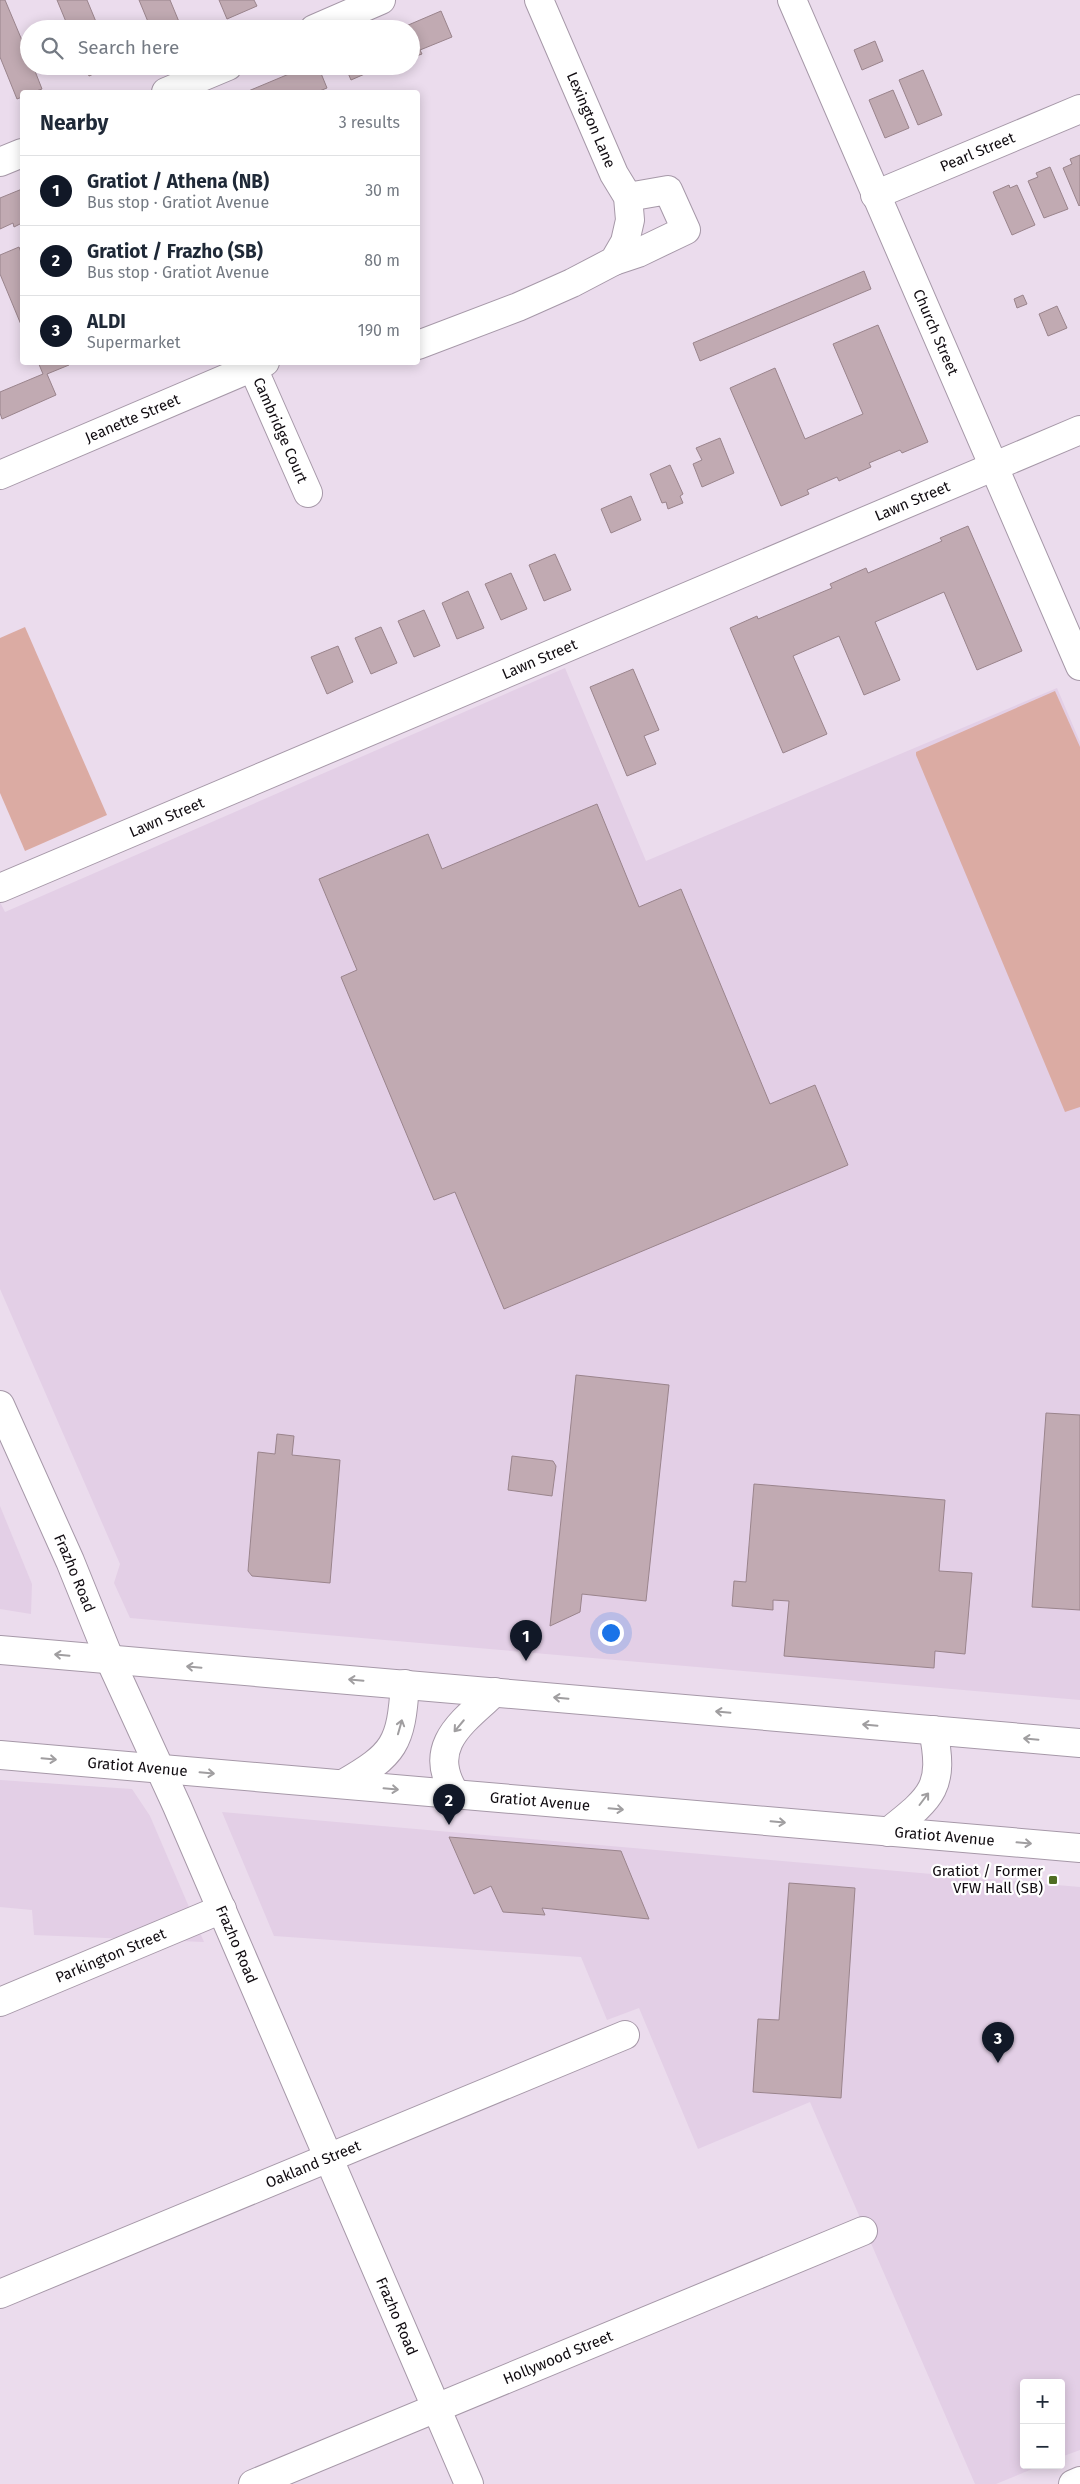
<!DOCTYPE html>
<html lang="en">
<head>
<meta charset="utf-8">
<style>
	:root { --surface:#fff; --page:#f2f2f3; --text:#1f2937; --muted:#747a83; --line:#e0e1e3; --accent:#111827 }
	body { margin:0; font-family:"Fira Sans",sans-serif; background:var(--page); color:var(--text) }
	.controls { position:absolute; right:15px; bottom:15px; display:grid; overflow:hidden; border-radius:5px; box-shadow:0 2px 12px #0003 }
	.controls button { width:45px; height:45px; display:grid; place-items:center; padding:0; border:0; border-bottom:1px solid var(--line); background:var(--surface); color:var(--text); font:25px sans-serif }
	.you { position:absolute; left:610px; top:1632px; width:18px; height:18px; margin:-12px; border:4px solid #fff; border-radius:50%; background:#1a73e8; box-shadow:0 0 0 8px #1a73e833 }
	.badge { display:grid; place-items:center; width:32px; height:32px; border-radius:50%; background:var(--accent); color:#fff; font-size:16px; font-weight:700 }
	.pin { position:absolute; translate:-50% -41px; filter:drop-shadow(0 1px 2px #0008) }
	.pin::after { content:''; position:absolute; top:26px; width:18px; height:15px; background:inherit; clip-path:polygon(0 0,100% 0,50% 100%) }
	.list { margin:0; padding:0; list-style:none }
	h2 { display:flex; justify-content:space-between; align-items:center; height:65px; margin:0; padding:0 20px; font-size:21px }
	h2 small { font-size:16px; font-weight:400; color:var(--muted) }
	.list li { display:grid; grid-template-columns:32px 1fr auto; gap:15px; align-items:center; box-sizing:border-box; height:70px; padding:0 20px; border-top:1px solid var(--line) }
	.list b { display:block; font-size:19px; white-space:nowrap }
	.list p { margin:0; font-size:16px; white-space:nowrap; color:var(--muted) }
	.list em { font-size:16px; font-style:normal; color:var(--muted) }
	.icon { flex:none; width:28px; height:28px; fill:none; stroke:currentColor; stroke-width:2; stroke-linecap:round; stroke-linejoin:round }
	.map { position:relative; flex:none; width:1080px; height:2484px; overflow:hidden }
	.search { position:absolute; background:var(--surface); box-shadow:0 2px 12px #0003; left:20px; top:20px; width:400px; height:55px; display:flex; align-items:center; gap:12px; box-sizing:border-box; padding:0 18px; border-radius:28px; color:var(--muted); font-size:19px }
	.panel { position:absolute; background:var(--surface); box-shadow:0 2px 12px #0003; left:20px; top:90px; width:400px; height:275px; border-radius:5px }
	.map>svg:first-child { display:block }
	.built { fill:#e3cfe6 }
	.green { fill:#dbaba3 }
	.building { fill:#c1aab2; stroke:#9a848c }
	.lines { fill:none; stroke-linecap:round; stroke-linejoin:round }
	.minor-casing { stroke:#a698a8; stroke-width:30 }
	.major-casing { stroke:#a698a8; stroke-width:30 }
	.minor { stroke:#fff; stroke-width:28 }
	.major { stroke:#fff; stroke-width:28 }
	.oneway { stroke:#a09ea0 }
	.poi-dot { fill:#4f6d22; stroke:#fff; stroke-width:2 }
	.labels { text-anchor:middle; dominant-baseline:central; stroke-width:4.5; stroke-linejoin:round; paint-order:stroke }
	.street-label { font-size:15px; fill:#110c11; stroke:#fff }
	.poi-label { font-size:15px; fill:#110c11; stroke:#fff; text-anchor:end }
</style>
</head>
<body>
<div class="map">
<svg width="1080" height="2484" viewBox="0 0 1080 2484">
	<rect width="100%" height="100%" fill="#ebdced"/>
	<g class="built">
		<polygon points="565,668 646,861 1057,688 1080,742 1080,1700 130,1618 114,1583 120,1564 0,1289 0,902 5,912"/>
		<polygon points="0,1506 32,1584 31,1614 0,1609"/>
		<polygon points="0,1780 132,1789 150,1816 204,1942 34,1935 32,1910 0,1907"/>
		<polygon points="222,1812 1080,1887 1080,2450 1061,2457 1061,2383 1024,2383 1024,2465 1042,2465 996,2484 975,2484 810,2102 698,2149 639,2008 607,2020 581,1957 274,1936"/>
	</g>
	<g class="green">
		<polygon points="25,627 107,815 25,851 0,793 0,638"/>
		<polygon points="1055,691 1080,747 1080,1107 1065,1112 916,755 916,752"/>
	</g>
	<g class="building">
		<polygon points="0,0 5,0 29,57 29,66 33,66 42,89 33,92 22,92 22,97 17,99 0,57"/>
		<polygon points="57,0 87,0 99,29 69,29"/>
		<polygon points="139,0 170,0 182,29 151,29"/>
		<polygon points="219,0 254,0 257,6 227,19"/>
		<polygon points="441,11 452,37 420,50 422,54 411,58 411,29 399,29"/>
		<polygon points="875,41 883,61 862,70 854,50"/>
		<polygon points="85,66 111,66 89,76"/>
		<polygon points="308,66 318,66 327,88 317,92 246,92"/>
		<polygon points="345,66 383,66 351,80"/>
		<polygon points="923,70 942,115 918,125 899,80"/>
		<polygon points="893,90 909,128 885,138 869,100"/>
		<polygon points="1080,155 1080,205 1079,206 1063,168 1072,164 1070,159"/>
		<polygon points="1050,167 1068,209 1044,218 1028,181 1038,177 1036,173"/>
		<polygon points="1009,185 1010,188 1017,185 1035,225 1012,235 993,192"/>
		<polygon points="22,189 22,223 14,227 13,223 0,229 0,198"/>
		<polygon points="19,247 22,255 22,327 0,274 0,255"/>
		<polygon points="864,271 871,289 700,361 693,343"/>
		<polygon points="1023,295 1027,304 1017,308 1014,299"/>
		<polygon points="1057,306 1067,328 1048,336 1039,314"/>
		<polygon points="878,325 928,442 902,453 900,450 869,463 871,467 839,481 837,477 807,490 809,494 781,506 730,388 775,368 805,439 863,414 833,344"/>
		<polygon points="38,362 68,362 69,365 47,374 56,395 2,419 0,413 0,392 43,374"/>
		<polygon points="720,438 734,473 702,487 693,464 702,460 696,448"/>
		<polygon points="670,465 683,494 680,496 683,503 668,509 666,502 662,503 650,474"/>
		<polygon points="631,496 641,520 611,533 601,509"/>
		<polygon points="968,526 1022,651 977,670 944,592 875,622 900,680 864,695 839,636 793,656 827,734 783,753 730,628 757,616 758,619 832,588 830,584 866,568 868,573 942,541 940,538"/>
		<polygon points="555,554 571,590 544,601 529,565"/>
		<polygon points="511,573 527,609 501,620 485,584"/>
		<polygon points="468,591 484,628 457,639 442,603"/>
		<polygon points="424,610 440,646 414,657 398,621"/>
		<polygon points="381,627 397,663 371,674 355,638"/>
		<polygon points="338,646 353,682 327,694 311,657"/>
		<polygon points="633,669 659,730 644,736 656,764 627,776 590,687"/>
		<polygon points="597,804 639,907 681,889 770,1104 815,1085 848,1165 504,1309 455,1192 434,1200 341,977 357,970 319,879 428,834 442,869"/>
		<polygon points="576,1375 669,1385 646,1601 582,1594 580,1612 550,1626"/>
		<polygon points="1046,1413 1080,1415 1080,1610 1032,1607"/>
		<polygon points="277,1434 294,1436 292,1455 340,1460 330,1583 252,1576 248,1571 258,1452 275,1454"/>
		<polygon points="512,1456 553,1461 556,1466 552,1496 508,1490"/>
		<polygon points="754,1484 945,1500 939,1571 972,1573 965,1654 935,1651 934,1668 784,1656 789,1601 773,1600 773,1610 732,1606 734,1581 746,1582"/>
		<polygon points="449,1837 621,1851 649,1919 542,1908 545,1915 503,1912 491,1886 474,1894"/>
		<polygon points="789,1883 855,1888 841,2098 753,2092 758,2019 779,2020"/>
	</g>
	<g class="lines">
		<g class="minor-casing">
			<g id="minor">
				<path id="s1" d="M792,0L1080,666"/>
				<polyline points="314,29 381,0"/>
				<polyline points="166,92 228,66"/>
				<polyline points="0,162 22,153"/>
				<path id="s2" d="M875,195L1080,109"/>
				<polyline points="614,261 638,253 686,230 668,190 628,197"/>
				<polyline points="418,345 518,307 572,283 614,261 625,242 630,220 628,197 614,174 539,0"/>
				<path id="s3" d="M253,368L308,493"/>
				<path id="s4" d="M0,475L265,362"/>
				<path id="s5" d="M0,888L1080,430"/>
				<path id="s6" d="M0,1405L70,1561L110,1660L177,1806L469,2484"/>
				<path id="s7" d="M0,2002L222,1909"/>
				<path id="s8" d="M0,2294L625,2035"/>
				<path id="s9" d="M253,2484L863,2231"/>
				<polyline points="1073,2484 1080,2481"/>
			</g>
		</g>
		<g class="major-casing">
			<g id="major">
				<polyline points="0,1650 1080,1743"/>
				<path id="s10" d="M0,1755L1080,1848"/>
				<path d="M343,1784C395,1754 401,1744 405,1684"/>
				<path d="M456,1795C425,1747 461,1723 495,1692"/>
				<path d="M888,1832C932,1797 945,1788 933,1730"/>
			</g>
		</g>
		<use href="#minor" class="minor"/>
		<use href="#major" class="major"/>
	</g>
	<defs><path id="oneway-shaft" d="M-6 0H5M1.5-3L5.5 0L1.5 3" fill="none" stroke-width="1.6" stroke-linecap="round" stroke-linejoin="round" transform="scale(1.25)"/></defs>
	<g class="oneway">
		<use href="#oneway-shaft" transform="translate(62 1655) rotate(-175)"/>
		<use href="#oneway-shaft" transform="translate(194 1667) rotate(-175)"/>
		<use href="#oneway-shaft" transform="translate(356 1680) rotate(-175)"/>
		<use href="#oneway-shaft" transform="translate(561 1698) rotate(-175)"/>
		<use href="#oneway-shaft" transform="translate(723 1712) rotate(-175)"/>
		<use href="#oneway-shaft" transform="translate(870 1725) rotate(-175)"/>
		<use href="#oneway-shaft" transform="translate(459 1726) rotate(130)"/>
		<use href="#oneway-shaft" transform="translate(400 1727) rotate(-74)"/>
		<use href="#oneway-shaft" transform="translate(1031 1739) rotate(-175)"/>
		<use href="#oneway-shaft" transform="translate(49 1759) rotate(5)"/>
		<use href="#oneway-shaft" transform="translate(207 1773) rotate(5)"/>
		<use href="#oneway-shaft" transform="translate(391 1789) rotate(5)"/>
		<use href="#oneway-shaft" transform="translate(924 1799) rotate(-53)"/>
		<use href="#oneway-shaft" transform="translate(616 1809) rotate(5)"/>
		<use href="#oneway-shaft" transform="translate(778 1822) rotate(5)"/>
		<use href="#oneway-shaft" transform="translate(1024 1843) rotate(5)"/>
	</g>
	<rect class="poi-dot" x="1048" y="1875" width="10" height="10" rx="2.5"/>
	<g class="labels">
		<g class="street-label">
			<text transform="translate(591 120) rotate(67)">Lexington Lane</text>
			<text stroke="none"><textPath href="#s2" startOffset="111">Pearl Street</textPath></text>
			<text stroke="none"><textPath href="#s1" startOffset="362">Church Street</textPath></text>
			<text stroke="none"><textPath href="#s4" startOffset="144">Jeanette Street</textPath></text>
			<text stroke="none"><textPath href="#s3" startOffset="68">Cambridge Court</textPath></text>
			<text stroke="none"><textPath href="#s5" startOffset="991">Lawn Street</textPath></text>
			<text stroke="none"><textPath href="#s5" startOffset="586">Lawn Street</textPath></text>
			<text stroke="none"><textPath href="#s5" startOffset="181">Lawn Street</textPath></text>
			<text stroke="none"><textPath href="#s6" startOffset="184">Frazho Road</textPath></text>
			<text stroke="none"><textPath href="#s10" startOffset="138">Gratiot Avenue</textPath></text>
			<text stroke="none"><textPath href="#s10" startOffset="542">Gratiot Avenue</textPath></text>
			<text stroke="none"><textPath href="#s10" startOffset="948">Gratiot Avenue</textPath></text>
			<text stroke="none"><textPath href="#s6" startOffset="589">Frazho Road</textPath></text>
			<text stroke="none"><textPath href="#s7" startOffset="120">Parkington Street</textPath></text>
			<text stroke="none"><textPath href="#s8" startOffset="339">Oakland Street</textPath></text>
			<text stroke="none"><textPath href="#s6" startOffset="994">Frazho Road</textPath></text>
			<text stroke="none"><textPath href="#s9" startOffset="330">Hollywood Street</textPath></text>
		</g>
		<g class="poi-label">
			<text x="1043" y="1871">Gratiot / Former<tspan x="1043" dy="17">VFW Hall (SB)</tspan></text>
		</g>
	</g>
</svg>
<div class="controls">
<button>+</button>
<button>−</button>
</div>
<div class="you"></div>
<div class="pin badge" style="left:526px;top:1661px">1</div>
<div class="pin badge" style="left:449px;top:1825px">2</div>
<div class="pin badge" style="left:998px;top:2063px">3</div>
<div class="search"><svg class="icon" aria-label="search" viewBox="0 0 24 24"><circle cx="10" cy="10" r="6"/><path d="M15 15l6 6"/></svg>Search here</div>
<section class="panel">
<h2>Nearby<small>3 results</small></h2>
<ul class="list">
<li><span class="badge">1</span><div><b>Gratiot / Athena (NB)</b><p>Bus stop · Gratiot Avenue</p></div><em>30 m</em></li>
<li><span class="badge">2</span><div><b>Gratiot / Frazho (SB)</b><p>Bus stop · Gratiot Avenue</p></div><em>80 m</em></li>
<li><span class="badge">3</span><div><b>ALDI</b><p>Supermarket</p></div><em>190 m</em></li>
</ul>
</section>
</div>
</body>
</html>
